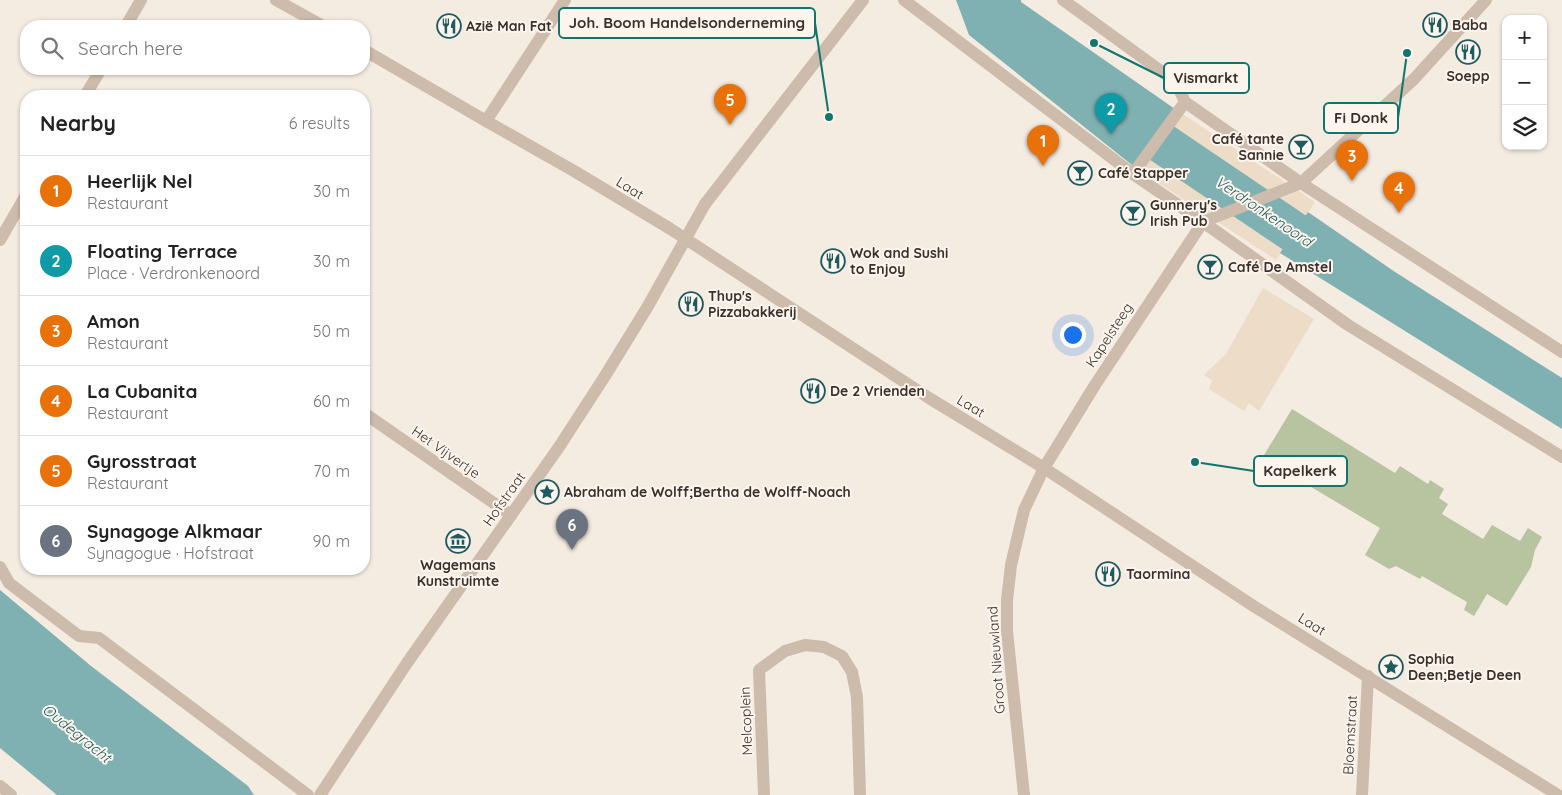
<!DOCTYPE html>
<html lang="en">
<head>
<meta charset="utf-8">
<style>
	:root { --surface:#fff; --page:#f6f6f6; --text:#222; --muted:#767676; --line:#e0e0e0; --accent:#2563eb }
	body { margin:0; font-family:Quicksand,sans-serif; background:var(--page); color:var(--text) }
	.controls { position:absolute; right:15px; top:15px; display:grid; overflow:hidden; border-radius:10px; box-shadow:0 1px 4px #0004 }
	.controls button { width:45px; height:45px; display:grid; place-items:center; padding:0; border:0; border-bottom:1px solid var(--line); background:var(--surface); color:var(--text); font:25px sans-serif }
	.you { position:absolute; left:1072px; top:334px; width:18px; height:18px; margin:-12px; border:4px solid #fff; border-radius:50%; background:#1a73e8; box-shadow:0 0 0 8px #1a73e833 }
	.badge { display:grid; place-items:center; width:32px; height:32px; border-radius:50%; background:var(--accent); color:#fff; font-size:16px; font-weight:700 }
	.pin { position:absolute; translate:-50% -41px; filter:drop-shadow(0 1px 2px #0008) }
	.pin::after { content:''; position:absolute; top:26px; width:18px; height:15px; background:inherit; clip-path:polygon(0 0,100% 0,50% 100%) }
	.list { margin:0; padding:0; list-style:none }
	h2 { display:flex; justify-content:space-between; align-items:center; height:65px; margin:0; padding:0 20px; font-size:21px }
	h2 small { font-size:16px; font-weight:400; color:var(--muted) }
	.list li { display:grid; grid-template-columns:32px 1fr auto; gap:15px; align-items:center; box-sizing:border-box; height:70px; padding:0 20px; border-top:1px solid var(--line) }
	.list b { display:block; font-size:19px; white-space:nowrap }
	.list p { margin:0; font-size:16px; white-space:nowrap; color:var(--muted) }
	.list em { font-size:16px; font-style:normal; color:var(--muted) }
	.icon { flex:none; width:28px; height:28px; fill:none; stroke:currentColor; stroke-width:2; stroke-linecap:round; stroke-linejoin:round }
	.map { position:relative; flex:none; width:1562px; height:795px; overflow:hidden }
	.search { position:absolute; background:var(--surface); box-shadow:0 1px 4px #0004; left:20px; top:20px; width:350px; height:55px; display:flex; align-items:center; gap:12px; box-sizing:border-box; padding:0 18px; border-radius:20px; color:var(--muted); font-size:19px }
	.panel { position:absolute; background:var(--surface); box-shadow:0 1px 4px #0004; left:20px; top:90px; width:350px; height:485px; border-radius:20px }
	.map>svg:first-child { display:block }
	.green { fill:#b8c4a0 }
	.plaza { fill:#ecdcc8 }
	.water { fill:#7fb0b2 }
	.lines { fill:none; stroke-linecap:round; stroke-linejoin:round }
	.canal { stroke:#7fb0b2; stroke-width:41 }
	.service { stroke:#cdbbac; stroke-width:12 }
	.pedestrian { stroke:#cdbbac; stroke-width:12 }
	.minor { stroke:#cdbbac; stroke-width:12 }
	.labels { text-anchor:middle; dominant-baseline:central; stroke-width:4; stroke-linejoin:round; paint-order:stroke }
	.poi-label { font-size:14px; font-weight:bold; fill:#3b302b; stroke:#fbf5ee; text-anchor:start }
	.street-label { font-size:14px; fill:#3b302b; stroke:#fbf5ee }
	.water-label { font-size:15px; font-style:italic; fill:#1f5a5e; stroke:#fbf5ee }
	.leader { fill:none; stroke:#0f766e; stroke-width:2 }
	.callout-dot { fill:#0f766e; stroke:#fbf5ee; stroke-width:2 }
	.callout { fill:#fbf5ee; stroke:#0f766e; stroke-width:2 }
	.callout-label { font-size:15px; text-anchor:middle; font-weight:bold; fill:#3b302b }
</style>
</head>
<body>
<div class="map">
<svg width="1562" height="795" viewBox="0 0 1562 795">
	<rect width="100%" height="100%" fill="#f4ebe1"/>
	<polygon class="green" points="1292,409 1395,473 1400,466 1428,484 1430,480 1444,489 1439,498 1448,504 1442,514 1483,539 1492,525 1520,541 1528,528 1542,537 1535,550 1531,567 1507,606 1487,594 1474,616 1464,610 1467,602 1422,576 1420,579 1396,566 1389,569 1365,555 1380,528 1296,478 1264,455"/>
	<g class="plaza">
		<polygon points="1175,109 1315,202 1276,260 1137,169"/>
		<polygon points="1263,288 1314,319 1259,411 1249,403 1244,411 1209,389 1212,380 1204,375 1226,354"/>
	</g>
	<g class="water">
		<polygon points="956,0 1021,0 1021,2 1175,109 1137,169 969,35"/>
		<polygon points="1308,212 1395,272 1562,378 1562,429 1280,253"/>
		<polygon points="0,590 91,666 248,786 254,795 57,795 0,748"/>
	</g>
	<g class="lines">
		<polyline class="canal" points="1121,107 1141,122 1153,137 1298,235 1342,262"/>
		<polyline class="service" points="764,795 759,670 785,651 805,645 824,647 842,656 852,672 857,697 860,795"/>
		<g class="pedestrian">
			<polyline points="276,0 323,26"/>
			<polyline points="904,0 1133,174 1203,222"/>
			<polyline points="1063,0 1176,82 1185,102 1301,183 1414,79 1486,0"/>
			<polyline points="364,50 486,121 574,171 669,228"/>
			<polyline points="486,121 565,0"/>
			<polyline points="1133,174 1185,102"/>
			<polyline points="705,204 863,0"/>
			<polyline points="364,413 511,515"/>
		</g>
		<g class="minor">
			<polyline points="126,26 141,0"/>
			<polyline points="85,96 101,69"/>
			<polyline points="1203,222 1348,325 1562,457"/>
			<polyline points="1203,222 1301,183 1562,352"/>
			<polyline points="669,228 929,398 1044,468 1255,607 1558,795"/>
			<polyline points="0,240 26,195"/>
			<polyline points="0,567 9,583 79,636 99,638 308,795"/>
			<polyline points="0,786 11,795"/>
			<polyline points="320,795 407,663 559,447 605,376 648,306 705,204"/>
			<polyline points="1024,795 1007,631 1007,600 1011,565 1024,510 1044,468 1095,385 1203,222"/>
			<polyline points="1362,795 1368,676"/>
		</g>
	</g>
	<defs>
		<g id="restaurant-ring" transform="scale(1.25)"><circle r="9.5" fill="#fbf5ee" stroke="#1f5a5e" stroke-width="1.5"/><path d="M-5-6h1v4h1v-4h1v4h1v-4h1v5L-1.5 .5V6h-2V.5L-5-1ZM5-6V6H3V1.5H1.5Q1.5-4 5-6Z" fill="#1f5a5e"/></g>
		<g id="bar-ring" transform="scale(1.25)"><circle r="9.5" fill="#fbf5ee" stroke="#1f5a5e" stroke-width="1.5"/><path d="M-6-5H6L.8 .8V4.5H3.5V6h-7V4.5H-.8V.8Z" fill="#1f5a5e"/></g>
		<g id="sight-ring" transform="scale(1.25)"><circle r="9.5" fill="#fbf5ee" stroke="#1f5a5e" stroke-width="1.5"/><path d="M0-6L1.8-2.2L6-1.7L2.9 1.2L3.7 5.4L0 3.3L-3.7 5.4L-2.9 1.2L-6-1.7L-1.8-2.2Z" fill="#1f5a5e"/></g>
		<g id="museum-ring" transform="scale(1.25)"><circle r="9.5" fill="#fbf5ee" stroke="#1f5a5e" stroke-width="1.5"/><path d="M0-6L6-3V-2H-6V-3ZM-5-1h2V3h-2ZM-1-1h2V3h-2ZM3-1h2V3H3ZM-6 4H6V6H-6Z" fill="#1f5a5e"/></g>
	</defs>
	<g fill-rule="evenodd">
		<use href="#restaurant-ring" x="1435" y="25"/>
		<use href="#restaurant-ring" x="449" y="26"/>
		<use href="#restaurant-ring" x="1468" y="52"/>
		<use href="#bar-ring" x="1301" y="147"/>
		<use href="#bar-ring" x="1080" y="173"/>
		<use href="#bar-ring" x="1133" y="213"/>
		<use href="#restaurant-ring" x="833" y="261"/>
		<use href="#bar-ring" x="1210" y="267"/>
		<use href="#restaurant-ring" x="691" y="304"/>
		<use href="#restaurant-ring" x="813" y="391"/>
		<use href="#sight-ring" x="547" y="492"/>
		<use href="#museum-ring" x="458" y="541"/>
		<use href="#restaurant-ring" x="1108" y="574"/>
		<use href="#sight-ring" x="1391" y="667"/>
	</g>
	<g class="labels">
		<g class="poi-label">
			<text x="1452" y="25">Baba</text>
			<text x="466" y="26">Azië Man Fat</text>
			<text x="1468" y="76" text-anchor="middle">Soepp</text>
			<text x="1284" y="139" text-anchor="end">Café tante<tspan x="1284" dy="16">Sannie</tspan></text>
			<text x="1098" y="173">Café Stapper</text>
			<text x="1150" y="205">Gunnery's<tspan x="1150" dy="16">Irish Pub</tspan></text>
			<text x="850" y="253">Wok and Sushi<tspan x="850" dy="16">to Enjoy</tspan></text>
			<text x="1228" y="267">Café De Amstel</text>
			<text x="708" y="296">Thup's<tspan x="708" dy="16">Pizzabakkerij</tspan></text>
			<text x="830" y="391">De 2 Vrienden</text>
			<text x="564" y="492">Abraham de Wolff;Bertha de Wolff-Noach</text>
			<text x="458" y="565" text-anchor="middle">Wagemans<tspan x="458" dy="16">Kunstruimte</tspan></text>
			<text x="1126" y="574">Taormina</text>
			<text x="1408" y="659">Sophia<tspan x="1408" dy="16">Deen;Betje Deen</tspan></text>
		</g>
		<g class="street-label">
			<text transform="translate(630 188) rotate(32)">Laat</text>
			<text transform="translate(1109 335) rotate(-57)">Kapelsteeg</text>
			<text transform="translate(971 406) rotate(31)">Laat</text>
			<text transform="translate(446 452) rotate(35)">Het Vijvertje</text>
			<text transform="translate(504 499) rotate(-55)">Hofstraat</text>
			<text transform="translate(1312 624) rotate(32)">Laat</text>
			<text transform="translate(996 660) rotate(-94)">Groot Nieuwland</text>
			<text transform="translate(746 721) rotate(-92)">Melcoplein</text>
			<text transform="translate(1350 735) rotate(-87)">Bloemstraat</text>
		</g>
		<g class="water-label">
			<text transform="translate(1264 211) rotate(34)">Verdronkenoord</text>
			<text transform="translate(77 733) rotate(39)">Oudegracht</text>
		</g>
	</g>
	<path class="leader" d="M829 117L815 23M1094 43L1164 78M1407 53L1398 118M1195 462L1254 471"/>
	<g class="callout-dot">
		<circle cx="829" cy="117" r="5"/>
		<circle cx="1094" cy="43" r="5"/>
		<circle cx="1407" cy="53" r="5"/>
		<circle cx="1195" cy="462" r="5"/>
	</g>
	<g class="callout">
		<rect x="559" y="8" width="256" height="30" rx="5"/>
		<rect x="1164" y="63" width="85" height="30" rx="5"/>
		<rect x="1324" y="103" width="74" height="30" rx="5"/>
		<rect x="1254" y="456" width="93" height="30" rx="5"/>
	</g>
	<g class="callout-label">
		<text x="687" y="28">Joh. Boom Handelsonderneming</text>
		<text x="1206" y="83">Vismarkt</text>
		<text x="1361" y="123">Fi Donk</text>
		<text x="1300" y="476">Kapelkerk</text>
	</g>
</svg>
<div class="controls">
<button>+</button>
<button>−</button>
<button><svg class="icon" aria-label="layers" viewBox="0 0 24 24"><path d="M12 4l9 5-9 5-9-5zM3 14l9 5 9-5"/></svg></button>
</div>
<div class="you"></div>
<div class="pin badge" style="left:1043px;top:166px;background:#e8710a">1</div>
<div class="pin badge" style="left:1111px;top:134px;background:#0f9aa8">2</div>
<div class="pin badge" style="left:1352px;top:181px;background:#e8710a">3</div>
<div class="pin badge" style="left:1399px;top:213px;background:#e8710a">4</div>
<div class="pin badge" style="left:730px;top:125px;background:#e8710a">5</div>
<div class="pin badge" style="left:572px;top:550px;background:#6b7280">6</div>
<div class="search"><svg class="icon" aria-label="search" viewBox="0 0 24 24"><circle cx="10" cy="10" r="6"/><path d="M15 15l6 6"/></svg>Search here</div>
<section class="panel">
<h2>Nearby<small>6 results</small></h2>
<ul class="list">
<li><span class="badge" style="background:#e8710a">1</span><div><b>Heerlijk Nel</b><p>Restaurant</p></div><em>30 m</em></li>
<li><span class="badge" style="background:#0f9aa8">2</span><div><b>Floating Terrace</b><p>Place · Verdronkenoord</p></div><em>30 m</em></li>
<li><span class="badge" style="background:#e8710a">3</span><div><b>Amon</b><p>Restaurant</p></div><em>50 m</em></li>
<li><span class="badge" style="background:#e8710a">4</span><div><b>La Cubanita</b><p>Restaurant</p></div><em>60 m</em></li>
<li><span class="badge" style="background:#e8710a">5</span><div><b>Gyrosstraat</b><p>Restaurant</p></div><em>70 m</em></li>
<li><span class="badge" style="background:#6b7280">6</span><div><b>Synagoge Alkmaar</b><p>Synagogue · Hofstraat</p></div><em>90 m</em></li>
</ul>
</section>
</div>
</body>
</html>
